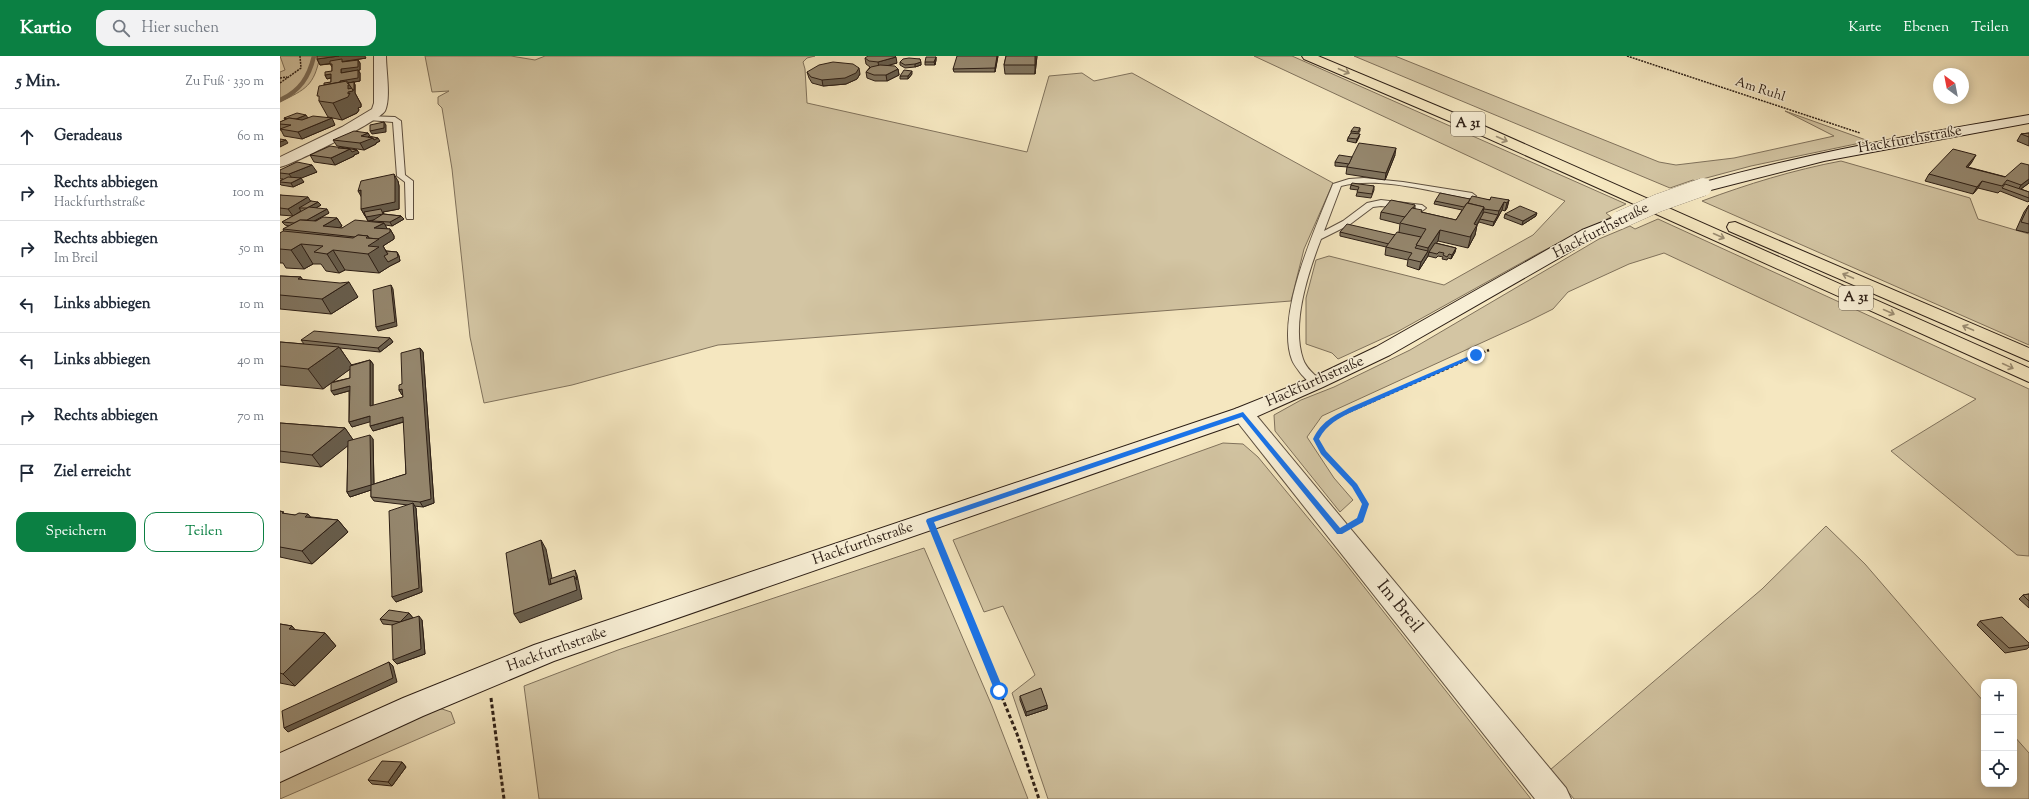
<!DOCTYPE html>
<html lang="de">
<head>
<meta charset="utf-8">
<style>
	:root { --surface:#fff; --page:#f2f2f3; --text:#1f2937; --muted:#747a83; --line:#e0e1e3; --accent:#0b8043 }
	body { margin:0; font-family:"Sorts Mill Goudy",serif; background:var(--page); color:var(--text) }
	.controls { position:absolute; right:12px; bottom:12px; display:grid; overflow:hidden; border-radius:8px; box-shadow:0 2px 10px #0003 }
	.controls button { width:36px; height:36px; display:grid; place-items:center; padding:0; border:0; border-bottom:1px solid var(--line); background:var(--surface); color:var(--text); font:20px sans-serif }
	.compass { position:absolute; left:1653px; top:12px; width:36px; height:36px; border-radius:50%; background:var(--surface); box-shadow:0 2px 10px #0003; rotate:328deg }
	.stop { position:absolute; width:12px; height:12px; margin:-9px; border:3px solid #1a73e8; border-radius:50%; background:#fff }
	.stop.end { background:#1a73e8; border-color:#fff; box-shadow:0 1px 4px #0008 }
	.list { margin:0; padding:0; list-style:none }
	h2 { display:flex; justify-content:space-between; align-items:center; height:52px; margin:0; padding:0 16px; font-size:17px }
	h2 small { font-size:13px; font-weight:400; color:var(--muted) }
	.list li { display:grid; grid-template-columns:26px 1fr auto; gap:12px; align-items:center; box-sizing:border-box; height:56px; padding:0 16px; border-top:1px solid var(--line) }
	.list b { display:block; font-size:15px; white-space:nowrap }
	.list p { margin:0; font-size:13px; white-space:nowrap; color:var(--muted) }
	.list em { font-size:13px; font-style:normal; color:var(--muted) }
	.actions { display:flex; gap:8px; padding:12px 16px }
	.actions a { flex:1; padding:9px 0; border:1px solid var(--accent); border-radius:12px; text-align:center; font-size:14px; color:var(--accent) }
	.actions .main { background:var(--accent); color:#fff }
	.icon { flex:none; width:22px; height:22px; fill:none; stroke:currentColor; stroke-width:2; stroke-linecap:round; stroke-linejoin:round }
	.map { position:relative; flex:none; width:1749px; height:743px; overflow:hidden }
	header { display:flex; align-items:center; gap:24px; box-sizing:border-box; height:56px; padding:0 20px; background:var(--accent); color:#fff }
	header strong { font-size:19px }
	nav { display:flex; gap:22px; margin-inline-start:auto; font-size:14px }
	.search { width:280px; height:36px; background:var(--page); display:flex; align-items:center; gap:10px; box-sizing:border-box; padding:0 14px; border-radius:12px; color:var(--muted); font-size:15px }
	main { display:flex }
	aside { flex:1; background:var(--surface) }
	.map>svg:first-child { display:block }
	.green { fill:#d3c5a3; stroke:#80725c }
	.lines { fill:none; stroke-linecap:round; stroke-linejoin:round }
	.stream { stroke:#7c6e59; stroke-width:4.5 }
	.lane-casing { stroke:#5e5040; stroke-width:2 }
	.street-casing { stroke:#5e5040; stroke-width:2 }
	.secondary-casing { stroke:#2c1e15; stroke-width:2 }
	.highway-casing { stroke:#2c1e15; stroke-width:2 }
	.path-far2 { stroke:#2c1e15; stroke-width:1.5; stroke-dasharray:2 1; stroke-linecap:butt }
	.path-far1 { stroke:#2c1e15; stroke-width:2.5; stroke-dasharray:3 2; stroke-linecap:butt }
	.path { stroke:#2c1e15; stroke-width:3; stroke-dasharray:4 2.5; stroke-linecap:butt }
	.lane { fill:#f8efd6; fill-rule:evenodd }
	.street { fill:#f8efd6; fill-rule:evenodd }
	.secondary { fill:#f8efd6; fill-rule:evenodd }
	.highway { fill:#f5e7c0; fill-rule:evenodd }
	.secondary-bridge-casing { stroke:#2c1e15; stroke-width:18; stroke-linecap:butt }
	.secondary-bridge { stroke:#f8efd6; stroke-width:18 }
	.wall { fill:#80745f; stroke:#2c1e15; fill-rule:evenodd }
	.shaded-wall { fill:#685e4d; stroke:#2c1e15 }
	.building { fill:#95876e; stroke:#2c1e15 }
	.oneway { stroke:#9b8d73 }
	.route { fill:#1a73e8 }
	.labels { text-anchor:middle; dominant-baseline:central; stroke-width:3; stroke-linejoin:round; paint-order:stroke }
	.far-street-label { font-size:13px; fill:#2c1e15; stroke:#f8efd6 }
	.shield { fill:#f8efd6; stroke:#695d4f; stroke-width:1 }
	.shield-label { font-size:14px; font-weight:bold; fill:#2c1e15 }
	.street-label { font-size:15px; fill:#2c1e15; stroke:#f8efd6 }
	.near-street-label { font-size:18px; fill:#2c1e15; stroke:#f8efd6 }
</style>
</head>
<body>
<header>
<strong>Kartio</strong>
<div class="search"><svg class="icon" aria-label="search" viewBox="0 0 24 24"><circle cx="10" cy="10" r="6"/><path d="M15 15l6 6"/></svg>Hier suchen</div>
<nav><a>Karte</a><a>Ebenen</a><a>Teilen</a></nav>
</header>
<main>
<aside>
<h2>5 Min.<small>Zu Fuß · 330 m</small></h2>
<ul class="list">
<li><svg class="icon" aria-label="ahead" viewBox="0 0 24 24"><path d="M12 20V5M6 11l6-6 6 6"/></svg><div><b>Geradeaus</b></div><em>60 m</em></li>
<li><svg class="icon" aria-label="right" viewBox="0 0 24 24"><path d="M7 20v-9h11M14 6l5 5-5 5"/></svg><div><b>Rechts abbiegen</b><p>Hackfurthstraße</p></div><em>100 m</em></li>
<li><svg class="icon" aria-label="right" viewBox="0 0 24 24"><path d="M7 20v-9h11M14 6l5 5-5 5"/></svg><div><b>Rechts abbiegen</b><p>Im Breil</p></div><em>50 m</em></li>
<li><svg class="icon" aria-label="left" viewBox="0 0 24 24"><path d="M17 20v-9H6M10 6l-5 5 5 5"/></svg><div><b>Links abbiegen</b></div><em>10 m</em></li>
<li><svg class="icon" aria-label="left" viewBox="0 0 24 24"><path d="M17 20v-9H6M10 6l-5 5 5 5"/></svg><div><b>Links abbiegen</b></div><em>40 m</em></li>
<li><svg class="icon" aria-label="right" viewBox="0 0 24 24"><path d="M7 20v-9h11M14 6l5 5-5 5"/></svg><div><b>Rechts abbiegen</b></div><em>70 m</em></li>
<li><svg class="icon" aria-label="arrive" viewBox="0 0 24 24"><path d="M6 21V4h12l-3 4 3 4H6"/></svg><div><b>Ziel erreicht</b></div></li>
</ul>
<div class="actions"><a class="main">Speichern</a><a>Teilen</a></div>
</aside>
<div class="map">
<svg width="1749" height="743" viewBox="0 0 1749 743">
	<rect width="100%" height="100%" fill="#f5e7c0"/>
	<filter id="stains"><feTurbulence type="fractalNoise" baseFrequency=".005" numOctaves="4"/><feColorMatrix values="0 0 0 0 .2 0 0 0 0 .09 0 0 0 0 .02 0 0 0 .5 -.17"/></filter>
	<radialGradient id="worn" r=".72"><stop offset=".6" stop-color="#630" stop-opacity="0"/><stop offset="1" stop-color="#630" stop-opacity=".3"/></radialGradient>
	<g class="green">
		<path d="M0,0H40C34,30 26,33 0,46V16L5,14Z"/>
		<polygon points="145,0 231,0 255,4 265,0 535,0 527,2 523,6 525,13 527,47 747,96 769,20 802,17 814,25 852,17 1053,127 1024,193 1011,245 438,289 292,329 204,347 190,281 172,113 162,52 158,48 158,41 169,35 152,36"/>
		<polygon points="974,0 1012,0 1346,148 1326,157 1331,161 1259,197 1117,276 1058,303 1052,297 1026,288 1026,242 1036,204 1049,200 1164,229 1253,179 1285,145"/>
		<polygon points="1074,0 1115,0 1379,106 1396,109 1454,102 1554,80 1505,55 1586,84 1585,86 1471,110 1415,125 1413,124 1390,132"/>
		<path d="M1561,105L1690,142L1698,163L1749,178V289L1422,145C1468,128 1513,114 1561,105Z"/>
		<polygon points="1378,163 1749,333 1749,500 1737,499 1611,395 1696,343 1384,197 1349,208 1288,236 1273,253 1249,265 1042,360 1027,381 1054,422 1073,444 1060,456 995,375 994,359 1021,344 1054,331 1130,294 1319,183 1350,170 1355,173"/>
		<polygon points="943,387 963,388 978,401 1066,508 1251,743 768,743 732,637 755,619 723,550 704,556 673,484"/>
		<polygon points="1546,470 1585,508 1704,646 1704,728 1734,728 1734,680 1749,697 1749,743 1294,743 1270,714 1482,533"/>
		<polygon points="644,492 712,650 748,743 259,743 244,630 338,594"/>
		<polygon points="162,653 171,656 175,667 0,743 0,720 149,654"/>
	</g>
	<g class="lines">
		<path class="stream" d="M0,44C20,35 29,21 34,0"/>
		<g class="lane-casing">
			<g id="lane">
				<polygon points="86,60 115,61 121,65 125,119 133,125 133,163 127,163 126,161 125,126 117,120 113,66 89,64 85,62"/>
				<path d="M1084,122L1123,126L1192,137L1196,140L1192,143C1152,136 1100,120 1061,130L1044,175L1063,165L1087,147L1101,144L1142,149L1146,152L1142,155L1101,150L1093,151L1069,169L1041,183C1028,217 1011,268 1023,303C1026,313 1036,319 1042,327L1036,330C1030,329 1026,323 1022,319C1019,315 1014,309 1012,304C995,259 1036,171 1053,128L1069,123Z"/>
			</g>
		</g>
		<g class="street-casing">
			<g id="street">
				<path d="M94,0H106C106,15 111,42 105,55C99,65 14,108 0,111V101L62,71L92,53L94,47Z"/>
				<polygon points="963,351 971,353 1286,732 1291,743 1255,743 955,363 952,358 955,353"/>
			</g>
		</g>
		<g class="secondary-casing">
			<g id="secondary">
				<path d="M1749,59V67L1544,105L1423,136L1418,134L1415,131L1418,128C1527,97 1637,78 1749,59Z"/>
				<polygon points="1340,159 1346,161 1348,164 1346,167 1314,182 1110,299 1043,331 971,363 274,605 143,660 0,726 0,697 123,642 254,589 955,353 1029,323 1096,291 1302,174"/>
			</g>
		</g>
		<g class="highway-casing">
			<g id="highway">
				<polygon points="1022,0 1038,0 1186,62 1749,312 1749,326 1176,68 1024,3"/>
				<polygon points="1455,166 1749,292 1749,305 1449,175 1447,171 1449,167"/>
			</g>
		</g>
		<g class="path-far2">
			<polyline points="1347,0 1580,77"/>
			<polyline points="0,22 7,21"/>
			<polyline points="0,27 21,12 20,0"/>
		</g>
		<path class="path-far1" d="M1078,465L1085,448L1075,429L1044,396L1036,383C1043,370 1053,363 1066,357L1209,294"/>
		<g class="path">
			<polyline points="658,484 737,678 759,743"/>
			<polyline points="211,642 224,743"/>
		</g>
		<use href="#lane" class="lane"/>
		<use href="#street" class="street"/>
		<use href="#secondary" class="secondary"/>
		<use href="#highway" class="highway"/>
		<g class="secondary-bridge-casing">
			<polyline id="secondary-bridge" points="1340,164 1378,147 1423,131"/>
		</g>
		<use href="#secondary-bridge" class="secondary-bridge"/>
	</g>
	<g class="wall">
		<polygon points="718,0 715,16 674,16 673,13"/>
		<polygon points="726,0 757,0 755,18 725,18 724,9"/>
		<polygon points="656,1 656,4 655,9 645,9 645,6"/>
		<polygon points="86,2 64,6 78,4 80,7 80,14 78,14 80,17 80,25 68,27 74,26 75,29 75,37 81,48 81,51 78,52 79,54 77,57 62,64 48,61 39,45 44,29 51,26 51,22 47,23 45,19 52,15 52,11 50,8 40,9 37,3"/>
		<polygon points="585,2 617,7 609,9 618,13 619,19 607,25 595,25 587,22 586,16 590,11 586,8"/>
		<polygon points="640,3 641,9 635,11 625,12 620,9 620,6"/>
		<polygon points="527,16 580,18 577,23 566,28 543,30 532,27 529,22"/>
		<polygon points="632,18 628,23 620,23 620,20"/>
		<polygon points="4,62 28,62 55,69 22,83 4,80 1,74 0,74 0,66 5,64"/>
		<polygon points="1080,72 1080,75 1078,78 1079,81 1076,87 1067,85 1068,82 1071,77 1071,75"/>
		<polygon points="88,77 90,81 100,85 96,87 96,88 84,94 57,90 53,84"/>
		<polygon points="1749,77 1749,90 1737,85 1741,78"/>
		<polygon points="77,94 79,97 74,99 74,100 55,109 34,106 30,99"/>
		<polygon points="1115,99 1105,124 1066,118 1067,111 1055,110 1055,106 1072,101"/>
		<polygon points="1692,106 1688,111 1749,127 1741,133 1749,136 1749,145 1748,146 1720,135 1718,137 1698,132 1693,138 1645,125 1649,118"/>
		<polygon points="0,114 37,116 20,122 24,126 13,131 1,129 0,128 0,125 3,123 0,123"/>
		<polygon points="118,125 119,130 119,153 103,156 104,158 121,160 124,163 112,170 105,169 107,173 110,173 114,180 114,183 103,190 106,195 117,196 119,200 120,205 110,210 99,217 65,214 59,217 46,215 41,208 33,208 24,213 6,212 3,207 0,207 0,177 4,176 3,173 9,170 5,169 2,166 13,160 0,159 0,139 31,145 41,149 36,152 49,157 34,165 57,162 62,170 58,172 62,172 92,166 92,164 88,165 81,153"/>
		<polygon points="1071,129 1094,130 1094,134 1091,142 1076,140 1078,134 1070,133"/>
		<polygon points="1190,143 1229,144 1227,152 1225,155 1222,154 1213,170 1199,166 1197,169 1195,179 1188,192 1158,185 1156,187 1176,192 1175,196 1171,203 1168,202 1167,204 1162,203 1163,201 1158,200 1156,202 1148,200 1139,214 1127,210 1128,204 1105,199 1106,191 1060,180 1060,176 1115,179 1119,176 1120,168 1100,163 1101,156 1135,149 1135,153 1141,156 1176,164 1182,154 1154,148 1155,145"/>
		<polygon points="1749,149 1749,177 1736,174 1744,156"/>
		<polygon points="1225,158 1256,160 1242,169 1224,162"/>
		<polygon points="0,220 21,221 22,223 78,241 51,258 0,253"/>
		<path d="M110,282L113,286L100,296L60,292L71,309L90,304L93,308V350L123,341V338L122,339L119,334L140,292L143,296L154,447L143,451L134,450L136,452L142,536L116,546L128,449L94,445L91,441V434L70,441L67,436L68,389L41,411L0,406V367L65,372L73,384L93,383L94,428L126,418L124,366L93,375L90,365L72,371L69,366V335L54,339L51,327L43,333L0,329V286L24,288L21,284ZM70,313V322L52,326Z"/>
		<polygon points="0,455 5,458 58,464 68,476 32,508 0,501"/>
		<polygon points="1749,538 1749,552 1739,543 1743,539"/>
		<polygon points="129,557 133,562 142,564 145,598 117,608 113,569 103,568 100,563"/>
		<polygon points="1700,565 1749,587 1749,591 1747,593 1725,597 1697,569"/>
		<polygon points="0,568 12,570 15,574 45,577 56,590 15,630 0,627"/>
		<polygon points="740,640 767,649 767,653 746,660 740,644"/>
		<polygon points="122,706 126,711 112,730 92,728 88,724"/>
	</g>
	<g class="shaded-wall">
		<polygon points="59,0 85,0 86,2 40,9 37,3"/>
		<polygon points="717,0 718,0 715,16 715,12"/>
		<polygon points="755,0 757,0 755,18"/>
		<polygon points="616,1 617,7 599,12 598,6"/>
		<polygon points="656,1 656,4 655,9 654,6"/>
		<polygon points="78,4 80,7 80,14 61,17 61,13"/>
		<polygon points="641,6 641,9 635,11 635,8"/>
		<polygon points="579,12 580,18 577,23 566,28 543,30 542,24"/>
		<polygon points="618,13 619,19 607,25 606,19"/>
		<polygon points="78,14 80,17 80,25 68,27 74,26 75,29 75,37 81,48 81,51 78,52 79,54 77,57 62,64 53,47 60,25"/>
		<polygon points="632,15 632,18 628,23 628,20"/>
		<polygon points="51,18 53,21 47,23 45,19"/>
		<polygon points="26,59 28,62 16,67 14,64"/>
		<polygon points="52,62 55,69 22,83 18,76"/>
		<polygon points="104,66 106,69 106,76 92,78 90,75"/>
		<polygon points="88,77 91,82 98,82 100,85 96,87 96,88 84,94 80,87 81,80"/>
		<polygon points="1080,78 1079,81 1076,87 1077,83"/>
		<polygon points="6,84 8,87 0,91 0,86"/>
		<polygon points="1116,92 1115,99 1105,124 1106,117"/>
		<polygon points="70,93 77,94 79,97 74,99 74,100 55,109 51,102"/>
		<polygon points="1696,99 1692,106 1682,118 1686,111"/>
		<polygon points="32,109 37,116 14,125 9,118"/>
		<polygon points="114,118 118,125 119,130 119,153 103,156 105,162 88,165 86,161 102,156 85,160 81,153"/>
		<polygon points="21,122 24,126 13,131 11,127"/>
		<polygon points="1749,123 1749,127 1737,136 1741,129"/>
		<polygon points="1702,125 1698,132 1693,138 1697,131"/>
		<polygon points="81,134 82,142 78,135"/>
		<polygon points="28,141 33,149 19,152 21,155 13,160 8,153"/>
		<polygon points="1229,144 1227,152 1225,155 1227,147"/>
		<polygon points="38,146 41,149 29,156 27,152"/>
		<polygon points="1224,146 1222,154 1213,170 1214,166 1218,159 1219,155"/>
		<polygon points="1204,151 1202,162 1200,163 1197,169 1195,179 1188,192 1194,168"/>
		<polygon points="47,153 49,157 23,171 21,167"/>
		<polygon points="1257,157 1256,160 1242,169 1243,165"/>
		<polygon points="121,160 124,163 112,170 110,166"/>
		<polygon points="57,162 62,170 48,178 43,170"/>
		<polygon points="104,167 108,174 94,172"/>
		<polygon points="110,173 114,180 114,183 103,190 110,202 117,196 119,200 120,205 110,210 99,217 88,198 88,190 86,182 88,180"/>
		<polygon points="1160,174 1158,185 1150,197 1149,196 1148,200 1139,214 1141,206 1148,195 1148,192"/>
		<polygon points="21,188 33,208 24,213 11,194"/>
		<polygon points="1176,192 1175,196 1171,203 1172,199"/>
		<polygon points="53,194 65,214 59,217 47,198"/>
		<polygon points="69,226 78,241 51,258 42,243"/>
		<polygon points="111,229 113,233 117,270 98,275 96,271"/>
		<polygon points="110,282 113,286 100,296 98,292"/>
		<polygon points="59,291 73,311 43,333 28,313"/>
		<polygon points="140,292 143,296 154,447 143,451 140,446"/>
		<polygon points="90,304 93,308 93,355 90,350"/>
		<polygon points="70,330 72,334 54,339 51,335"/>
		<polygon points="122,333 125,338 122,339 119,334"/>
		<polygon points="90,360 93,365 72,371 69,366"/>
		<polygon points="123,361 126,365 93,375 90,370"/>
		<polygon points="65,372 74,385 41,411 32,399"/>
		<polygon points="90,379 93,383 94,433 70,441 67,436"/>
		<polygon points="133,447 136,452 142,536 116,546 112,541"/>
		<polygon points="28,458 38,470 25,461"/>
		<polygon points="58,464 68,476 32,508 22,495"/>
		<polygon points="261,484 266,493 274,532 294,520 295,514 297,519 302,543 240,567 234,558 269,529"/>
		<polygon points="129,557 133,562 120,566"/>
		<polygon points="139,560 142,564 145,598 117,608 113,604"/>
		<polygon points="12,570 23,583 9,573"/>
		<polygon points="45,577 56,590 15,630 3,618"/>
		<polygon points="109,606 113,610 117,626 8,676 4,672"/>
		<polygon points="767,649 767,653 746,660 746,656"/>
		<polygon points="122,706 126,711 112,730 108,726"/>
	</g>
	<g class="building">
		<polygon points="37,0 59,0 37,3"/>
		<polygon points="588,0 615,0 616,1 598,6 589,5 585,2"/>
		<polygon points="677,0 717,0 715,12 673,13"/>
		<polygon points="726,0 755,0 755,9 724,9"/>
		<polygon points="646,1 656,1 654,6 645,6"/>
		<polygon points="629,2 640,3 641,6 635,8 625,9 620,6 623,3"/>
		<polygon points="62,3 62,6 78,4 78,11 61,13 61,17 78,14 78,22 60,25 60,26 44,29 44,27 51,26 51,18 45,19 45,16 52,15 52,8 50,8 50,5"/>
		<polygon points="553,6 573,8 579,12 576,17 565,22 542,24 531,21 527,16 539,9"/>
		<polygon points="600,9 615,10 618,13 606,19 594,19 586,16 591,11"/>
		<polygon points="624,14 632,15 628,20 620,20"/>
		<polygon points="67,25 67,27 70,29 68,29 68,33 72,32 73,35 68,36 68,38 70,37 68,41 53,47 39,45 39,40 37,40 39,30"/>
		<polygon points="74,26 74,34 73,34 68,27"/>
		<polygon points="17,57 26,59 16,63 9,62 7,63 4,62"/>
		<polygon points="33,60 52,62 18,76 0,73 11,69 0,68 0,66 9,62 22,64"/>
		<polygon points="104,66 104,72 90,75 90,69"/>
		<polygon points="1074,71 1080,72 1078,76 1071,75"/>
		<polygon points="74,75 88,77 81,80 93,82 80,87 53,84"/>
		<polygon points="1071,77 1080,78 1077,83 1068,82"/>
		<polygon points="1749,77 1749,81 1741,78"/>
		<polygon points="89,80 98,82 94,84 93,82 88,81"/>
		<polygon points="0,83 6,84 0,86"/>
		<polygon points="1079,87 1116,92 1106,117 1067,111"/>
		<polygon points="50,90 70,93 51,102 30,99"/>
		<polygon points="60,91 77,94 72,96 70,93 58,92"/>
		<polygon points="1673,93 1696,99 1686,111 1725,121 1741,107 1749,109 1749,123 1741,129 1727,124 1722,130 1702,125 1697,131 1649,118"/>
		<polygon points="1059,99 1072,101 1069,108 1055,106"/>
		<polygon points="17,106 32,109 9,118 0,117 0,114"/>
		<polygon points="114,118 115,123 115,146 81,153 81,134 78,135 81,125"/>
		<polygon points="8,121 21,122 11,127 0,126 0,125"/>
		<polygon points="1072,127 1094,130 1092,138 1077,136 1079,131 1071,129"/>
		<polygon points="1725,128 1749,136 1749,142 1722,132"/>
		<polygon points="1160,137 1190,143 1188,147 1187,147 1184,151 1155,145"/>
		<polygon points="0,139 28,141 8,153 0,152"/>
		<polygon points="1192,140 1210,144 1211,141 1229,144 1227,147 1224,146 1219,155 1204,153 1204,151 1188,147"/>
		<polygon points="1111,144 1135,149 1133,152 1132,152 1125,161 1101,156"/>
		<polygon points="31,145 38,146 27,152 19,152"/>
		<polygon points="1187,147 1204,151 1194,168 1197,169 1190,181 1160,174 1148,192 1136,189 1146,173 1120,167 1132,152 1142,154 1141,156 1176,164"/>
		<polygon points="1749,149 1749,168 1741,166"/>
		<polygon points="1240,150 1257,157 1243,165 1225,158"/>
		<polygon points="29,151 47,153 27,164 20,164 14,167 2,166"/>
		<polygon points="101,153 103,158 86,161 84,156"/>
		<polygon points="1204,156 1218,159 1214,166 1200,163"/>
		<polygon points="103,158 121,160 110,166 92,165"/>
		<polygon points="43,161 57,162 43,170 62,172 75,164 104,167 94,172 110,173 110,176 98,183 89,182 88,180 78,179 75,181 3,173 20,164 36,165"/>
		<polygon points="1067,168 1115,179 1109,188 1060,176"/>
		<polygon points="3,175 73,182 78,179 88,180 86,182 99,183 88,190 99,191 88,198 53,194 47,198 34,196 43,190 21,188 11,194 0,193 0,177"/>
		<polygon points="1117,176 1141,181 1136,189 1137,189 1135,192 1148,195 1141,206 1128,203 1132,197 1106,191"/>
		<polygon points="1155,187 1176,192 1172,199 1169,198 1167,201 1163,199 1164,197 1159,196 1157,198 1149,196"/>
		<polygon points="106,195 117,196 118,201 108,206 104,200 108,198"/>
		<polygon points="0,220 21,221 18,223 60,227 69,226 42,243 0,239"/>
		<polygon points="111,229 115,266 96,271 93,234"/>
		<polygon points="34,275 110,282 98,292 21,284"/>
		<polygon points="0,286 59,291 28,313 0,310"/>
		<polygon points="140,292 151,443 140,446 91,441 91,429 67,436 68,385 90,379 91,429 126,418 123,361 90,370 90,360 69,366 70,330 51,335 51,327 70,322 70,310 90,304 90,350 123,341 122,333 119,334 119,329 122,328 121,297"/>
		<polygon points="0,367 65,372 32,399 0,395"/>
		<polygon points="133,447 139,532 112,541 109,455"/>
		<polygon points="0,455 4,456 2,457 15,459 19,457 28,458 25,461 58,464 22,495 0,491"/>
		<polygon points="261,484 269,529 294,520 297,534 234,558 226,497"/>
		<polygon points="295,514 297,524 294,520 271,528 270,523"/>
		<polygon points="1749,538 1749,545 1743,539"/>
		<polygon points="109,554 129,557 120,566 139,560 141,593 113,604 112,569 120,566 100,563"/>
		<polygon points="1722,561 1749,587 1749,589 1729,592 1700,565"/>
		<polygon points="0,568 12,570 9,573 45,577 3,618 0,617"/>
		<polygon points="109,606 113,622 4,672 2,655"/>
		<polygon points="761,632 767,649 746,656 740,640"/>
		<polygon points="102,705 122,706 108,726 88,724"/>
	</g>
	<defs><path id="oneway-shaft" d="M-6 0H5M1.5-3L5.5 0L1.5 3" fill="none" stroke-width="1.6" stroke-linecap="round" stroke-linejoin="round"/></defs>
	<g class="oneway">
		<use href="#oneway-shaft" transform="translate(1064 15) rotate(23)"/>
		<use href="#oneway-shaft" transform="translate(1222 83) rotate(24)"/>
		<use href="#oneway-shaft" transform="translate(1439 180) rotate(24)"/>
		<use href="#oneway-shaft" transform="translate(1568 220) rotate(-157)"/>
		<use href="#oneway-shaft" transform="translate(1609 256) rotate(24)"/>
		<use href="#oneway-shaft" transform="translate(1688 272) rotate(-157)"/>
		<use href="#oneway-shaft" transform="translate(1728 310) rotate(25)"/>
	</g>
	<path class="route" d="M1194,298L1199,299L1074,355C1059,362 1047,368 1039,383L1046,395L1077,428L1089,448L1083,466L1062,478H1057L962,361L654,466L724,635L719,639L716,638L646,465L647,463L963,356L1060,472L1077,462L1082,448L1072,431L1041,398L1033,383C1042,365 1052,361 1069,352Z"/>
	<g class="labels">
		<g class="far-street-label">
			<text transform="translate(1480 34) rotate(18)">Am Ruhl</text>
		</g>
		<g class="shield">
			<rect x="1171" y="56" width="34" height="24" rx="3"/>
			<rect x="1559" y="230" width="34" height="24" rx="3"/>
		</g>
		<g class="shield-label">
			<text x="1188" y="68">A 31</text>
			<text x="1576" y="242">A 31</text>
		</g>
		<g class="street-label">
			<text transform="translate(1630 84) rotate(-10)">Hackfurthstraße</text>
			<text transform="translate(1321 175) rotate(-27)">Hackfurthstraße</text>
			<text transform="translate(1035 326) rotate(-24)">Hackfurthstraße</text>
			<text transform="translate(583 488) rotate(-19)">Hackfurthstraße</text>
			<text transform="translate(277 594) rotate(-20)">Hackfurthstraße</text>
		</g>
		<g class="near-street-label">
			<text transform="translate(1119 551) rotate(51)">Im Breil</text>
		</g>
	</g>
	<rect width="100%" height="100%" filter="url(#stains)"/>
	<rect width="100%" height="100%" fill="url(#worn)"/>
</svg>
<div class="controls">
<button>+</button>
<button>−</button>
<button><svg class="icon" aria-label="locate" viewBox="0 0 24 24"><circle cx="12" cy="12" r="6"/><path d="M12 2v4M12 18v4M2 12h4M18 12h4"/></svg></button>
</div>
<svg class="compass" viewBox="-18 -18 36 36"><path d="M0-13l5 13h-10z" fill="#e53935"/><path d="M0 13l5-13h-10z" fill="#747a83"/></svg>
<div class="stop" style="left:719px;top:635px"></div>
<div class="stop end" style="left:1196px;top:299px"></div>
</div>
</main>
</body>
</html>
